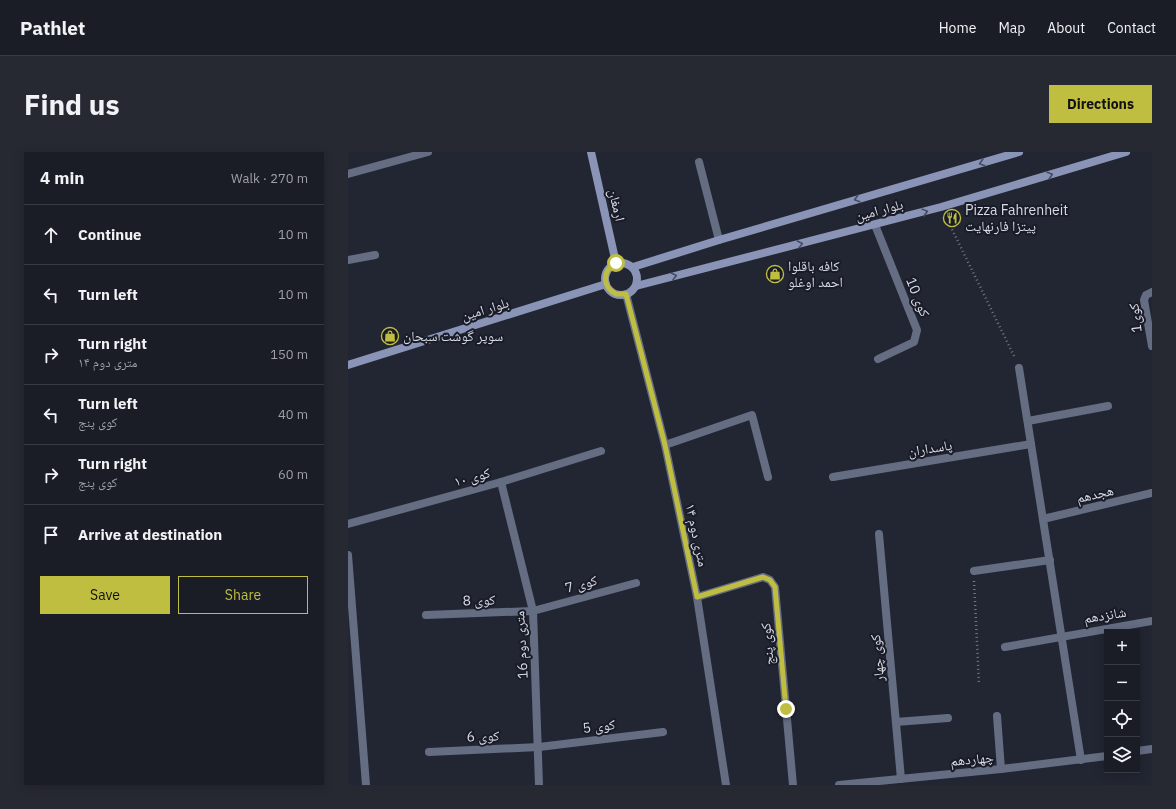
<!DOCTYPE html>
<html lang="en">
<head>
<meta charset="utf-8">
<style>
	:root { --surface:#1a1c26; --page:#272932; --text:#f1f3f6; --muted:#9fa1a7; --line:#383a43; --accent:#bfbe41 }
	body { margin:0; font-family:"IBM Plex Sans","Noto Naskh Arabic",sans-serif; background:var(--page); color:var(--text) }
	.controls { position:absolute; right:12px; bottom:12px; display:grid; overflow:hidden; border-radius:0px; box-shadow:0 2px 10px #0003 }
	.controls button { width:36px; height:36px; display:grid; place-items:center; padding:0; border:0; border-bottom:1px solid var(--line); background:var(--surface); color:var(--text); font:20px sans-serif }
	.stop { position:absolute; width:12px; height:12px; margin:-9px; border:3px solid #bfbe41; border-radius:50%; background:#fff }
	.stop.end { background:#bfbe41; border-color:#fff; box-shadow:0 1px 4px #0008 }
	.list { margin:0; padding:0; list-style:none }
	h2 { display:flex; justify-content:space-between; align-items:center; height:52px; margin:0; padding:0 16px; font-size:17px }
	h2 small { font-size:13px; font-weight:400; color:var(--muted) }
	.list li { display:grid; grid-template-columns:26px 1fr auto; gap:12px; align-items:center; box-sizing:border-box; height:60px; padding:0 16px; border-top:1px solid var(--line) }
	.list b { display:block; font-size:15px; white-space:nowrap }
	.list p { margin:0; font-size:13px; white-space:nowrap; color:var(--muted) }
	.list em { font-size:13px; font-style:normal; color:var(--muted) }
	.actions { display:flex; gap:8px; padding:12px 16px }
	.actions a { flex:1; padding:9px 0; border:1px solid var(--accent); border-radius:0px; text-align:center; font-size:14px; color:var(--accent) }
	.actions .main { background:var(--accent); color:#111 }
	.icon { flex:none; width:22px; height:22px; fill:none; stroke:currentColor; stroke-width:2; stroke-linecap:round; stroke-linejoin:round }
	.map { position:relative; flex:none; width:804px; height:633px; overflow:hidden; border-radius:0px }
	header { display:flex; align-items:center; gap:24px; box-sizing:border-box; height:56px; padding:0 20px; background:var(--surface); border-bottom:1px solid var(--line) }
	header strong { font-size:19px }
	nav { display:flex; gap:22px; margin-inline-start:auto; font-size:14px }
	.intro { display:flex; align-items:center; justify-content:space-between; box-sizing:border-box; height:96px; padding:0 24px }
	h1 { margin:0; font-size:28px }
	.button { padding:10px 18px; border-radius:0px; background:var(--accent); color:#111; font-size:14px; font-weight:700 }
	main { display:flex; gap:24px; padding:0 24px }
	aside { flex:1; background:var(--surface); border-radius:0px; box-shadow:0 2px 10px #0003 }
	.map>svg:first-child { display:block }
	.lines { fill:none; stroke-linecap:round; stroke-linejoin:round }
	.path { stroke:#727680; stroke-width:2.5; stroke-dasharray:1 3; stroke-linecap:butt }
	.street { stroke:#656d82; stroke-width:8 }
	.secondary { stroke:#8994b7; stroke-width:8 }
	.oneway { stroke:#464c61 }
	.route { stroke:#bfbe41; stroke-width:5 }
	.labels { text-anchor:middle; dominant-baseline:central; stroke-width:4; stroke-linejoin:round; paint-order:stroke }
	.street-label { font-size:14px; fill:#d8dbe3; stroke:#191c28 }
	.poi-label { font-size:14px; fill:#d8dbe3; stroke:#191c28; text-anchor:start }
</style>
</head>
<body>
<header>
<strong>Pathlet</strong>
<nav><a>Home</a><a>Map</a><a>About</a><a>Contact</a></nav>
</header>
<div class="intro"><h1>Find us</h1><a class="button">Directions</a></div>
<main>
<aside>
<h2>4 min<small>Walk · 270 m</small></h2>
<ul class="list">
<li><svg class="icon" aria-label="ahead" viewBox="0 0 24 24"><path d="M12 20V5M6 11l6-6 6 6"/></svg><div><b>Continue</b></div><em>10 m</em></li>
<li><svg class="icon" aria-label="left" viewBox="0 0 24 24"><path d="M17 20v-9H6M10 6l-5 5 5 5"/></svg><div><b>Turn left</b></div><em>10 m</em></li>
<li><svg class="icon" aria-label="right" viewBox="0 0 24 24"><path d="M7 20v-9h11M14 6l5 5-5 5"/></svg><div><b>Turn right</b><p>۱۴ متری دوم</p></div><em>150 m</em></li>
<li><svg class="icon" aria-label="left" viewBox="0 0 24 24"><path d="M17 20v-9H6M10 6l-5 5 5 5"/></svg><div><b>Turn left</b><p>کوی پنج</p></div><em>40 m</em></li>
<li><svg class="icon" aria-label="right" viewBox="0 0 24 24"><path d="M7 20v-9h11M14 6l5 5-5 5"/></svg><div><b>Turn right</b><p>کوی پنج</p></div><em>60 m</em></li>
<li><svg class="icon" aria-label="arrive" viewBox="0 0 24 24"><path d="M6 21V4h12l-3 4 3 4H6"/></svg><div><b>Arrive at destination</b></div></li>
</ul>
<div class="actions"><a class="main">Save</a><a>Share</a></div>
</aside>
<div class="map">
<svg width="804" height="633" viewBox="0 0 804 633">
	<rect width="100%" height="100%" fill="#222632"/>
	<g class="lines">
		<g class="path">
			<polyline points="597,63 667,206"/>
			<polyline points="626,429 631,532"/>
		</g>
		<g class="street">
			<polyline points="351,10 371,88"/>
			<polyline points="0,22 80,0"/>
			<polyline points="527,73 569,178 566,190 530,207"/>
			<polyline points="0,108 27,103"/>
			<polyline points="804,140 798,143 796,148 804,194"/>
			<polyline points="278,142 317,293 349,445 378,633"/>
			<polyline points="671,216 733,608"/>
			<polyline points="680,269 760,254"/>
			<polyline points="317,293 404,263 420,325"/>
			<polyline points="485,325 683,292"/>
			<polyline points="153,330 185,459 191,633"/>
			<polyline points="695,367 804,341"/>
			<polyline points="0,372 153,330 253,299"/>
			<polyline points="531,382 553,627"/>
			<polyline points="0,403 18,633"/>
			<polyline points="626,419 702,408"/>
			<polyline points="349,445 415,425 422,428 427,435 445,633"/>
			<polyline points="78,463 185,459 288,431"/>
			<polyline points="657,495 804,469"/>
			<polyline points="649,564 653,617"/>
			<polyline points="548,570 600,566"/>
			<polyline points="789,599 804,597"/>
			<polyline points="81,600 191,595 315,580"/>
			<polyline points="491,633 653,617 759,604"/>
		</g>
		<g class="secondary">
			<polyline points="243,0 268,111"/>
			<circle cx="273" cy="127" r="16"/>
			<polyline points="285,115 371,88 671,0"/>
			<polyline points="288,134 593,55 778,0"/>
			<polyline points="0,213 258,132"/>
		</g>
	</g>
	<defs><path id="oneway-chevron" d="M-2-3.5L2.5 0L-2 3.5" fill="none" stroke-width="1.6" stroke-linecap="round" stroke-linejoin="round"/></defs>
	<g class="oneway">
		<use href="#oneway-chevron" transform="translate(634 11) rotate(164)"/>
		<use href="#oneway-chevron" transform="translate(702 23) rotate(-17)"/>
		<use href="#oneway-chevron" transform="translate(509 47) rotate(164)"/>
		<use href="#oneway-chevron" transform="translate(577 60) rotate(-15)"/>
		<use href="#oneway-chevron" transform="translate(452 92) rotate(-14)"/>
		<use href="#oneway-chevron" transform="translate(326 124) rotate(-14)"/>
	</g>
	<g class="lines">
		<path class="route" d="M268,111C254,118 254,135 268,142H278L317,293L349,445L415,425L422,428L427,435L438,557"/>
	</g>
	<defs>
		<g id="restaurant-ring" transform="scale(0.9)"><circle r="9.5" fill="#191c28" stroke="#bfbe41" stroke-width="1.5"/><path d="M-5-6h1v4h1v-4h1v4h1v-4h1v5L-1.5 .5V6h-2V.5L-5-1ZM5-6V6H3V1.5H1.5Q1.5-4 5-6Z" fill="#bfbe41"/></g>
		<g id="shop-ring" transform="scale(0.9)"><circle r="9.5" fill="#191c28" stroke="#bfbe41" stroke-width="1.5"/><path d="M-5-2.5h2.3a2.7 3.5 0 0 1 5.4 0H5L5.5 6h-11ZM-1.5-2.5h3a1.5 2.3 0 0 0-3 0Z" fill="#bfbe41"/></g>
	</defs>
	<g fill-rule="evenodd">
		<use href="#restaurant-ring" x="604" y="66"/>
		<use href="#shop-ring" x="427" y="122"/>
		<use href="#shop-ring" x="42" y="184"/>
	</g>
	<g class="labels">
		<g class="street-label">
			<text transform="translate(269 53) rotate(77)">ارمغان</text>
			<text transform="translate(531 58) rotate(-15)">بلوار امین</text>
			<text transform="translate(570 145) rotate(68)">کوی 10</text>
			<text transform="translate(137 157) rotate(-17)">بلوار امین</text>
			<text transform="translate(787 166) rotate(-97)">کوی1</text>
			<text transform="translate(582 296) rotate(-9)">پاسداران</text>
			<text transform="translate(124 325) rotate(-15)">کوی ۱۰</text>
			<text transform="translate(747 342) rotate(-13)">هجدهم</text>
			<text transform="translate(349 383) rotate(78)">۱۴ متری دوم</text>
			<text transform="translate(233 432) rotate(-15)">کوی 7</text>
			<text transform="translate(131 448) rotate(-2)">کوی 8</text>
			<text transform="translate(757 463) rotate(-9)">شانزدهم</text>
			<text transform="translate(419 492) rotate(-95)">کوی پنج</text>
			<text transform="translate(173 493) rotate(-93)">16 متری دوم</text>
			<text transform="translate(529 506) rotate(-95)">کوی چهار</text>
			<text transform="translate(251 574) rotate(-7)">کوی 5</text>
			<text transform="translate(135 584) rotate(-2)">کوی 6</text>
			<text transform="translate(624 607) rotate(-5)">چهاردهم</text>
		</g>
		<g class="poi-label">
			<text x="617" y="58">Pizza Fahrenheit<tspan x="617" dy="16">پیتزا فارنهایت</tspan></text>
			<text x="440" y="114">کافه باقلوا<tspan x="440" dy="16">احمد اوغلو</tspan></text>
			<text x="55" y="184">سوپر گوشت سبحان</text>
		</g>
	</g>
</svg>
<div class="controls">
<button>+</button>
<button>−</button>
<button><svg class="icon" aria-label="locate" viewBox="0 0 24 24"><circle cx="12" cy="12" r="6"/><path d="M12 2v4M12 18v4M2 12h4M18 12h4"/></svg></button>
<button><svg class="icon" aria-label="layers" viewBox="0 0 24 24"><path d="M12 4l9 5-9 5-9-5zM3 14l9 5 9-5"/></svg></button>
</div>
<div class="stop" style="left:268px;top:111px"></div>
<div class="stop end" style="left:438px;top:557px"></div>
</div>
</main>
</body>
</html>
